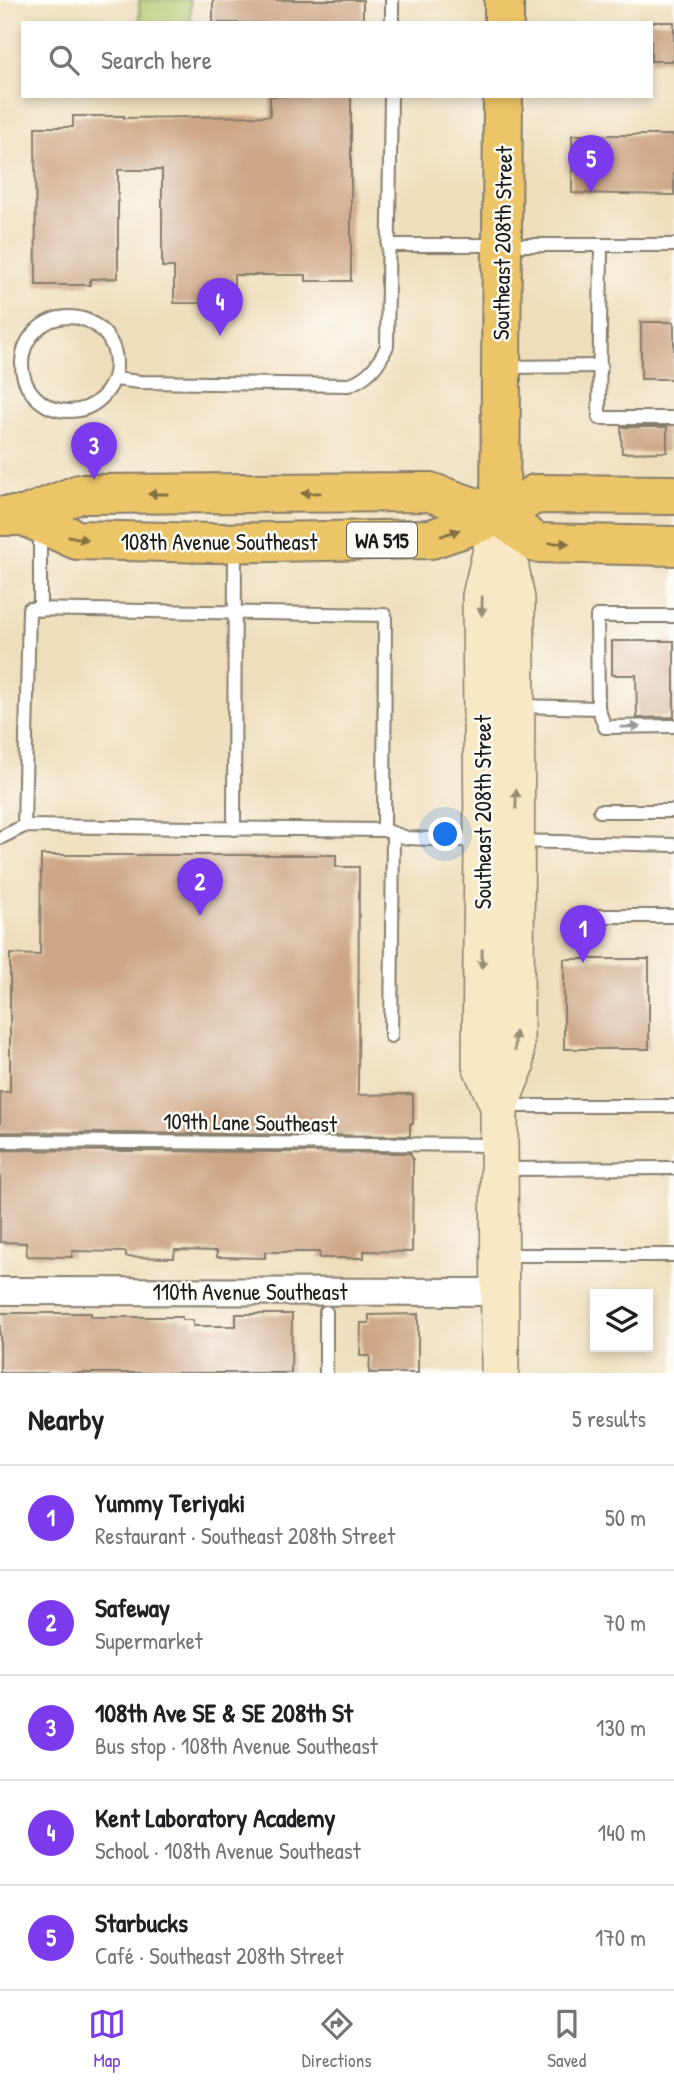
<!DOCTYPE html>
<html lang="en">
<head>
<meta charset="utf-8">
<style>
	:root { --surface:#fff; --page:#f2f2f2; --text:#202124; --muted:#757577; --line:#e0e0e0; --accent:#7c3aed }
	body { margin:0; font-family:"Patrick Hand",sans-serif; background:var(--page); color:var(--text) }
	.controls { position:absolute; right:21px; bottom:21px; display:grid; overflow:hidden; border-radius:0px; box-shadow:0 4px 10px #0003 }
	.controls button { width:63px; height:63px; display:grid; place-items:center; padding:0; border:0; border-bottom:2px solid var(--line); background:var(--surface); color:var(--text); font:35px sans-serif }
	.you { position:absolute; left:446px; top:835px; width:24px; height:24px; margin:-18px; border:5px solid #fff; border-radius:50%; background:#1a73e8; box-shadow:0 0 0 10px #1a73e833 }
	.badge { display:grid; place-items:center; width:46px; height:46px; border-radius:50%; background:var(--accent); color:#fff; font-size:23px; font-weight:700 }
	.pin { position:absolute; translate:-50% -58px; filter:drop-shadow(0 2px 4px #0008) }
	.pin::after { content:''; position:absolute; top:37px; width:24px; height:21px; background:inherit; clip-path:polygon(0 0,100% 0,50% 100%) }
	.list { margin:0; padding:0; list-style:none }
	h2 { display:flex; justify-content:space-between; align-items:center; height:91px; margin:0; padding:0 28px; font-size:30px }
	h2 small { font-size:23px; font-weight:400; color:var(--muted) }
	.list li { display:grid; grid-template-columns:46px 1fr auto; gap:21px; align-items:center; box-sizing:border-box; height:105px; padding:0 28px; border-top:2px solid var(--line) }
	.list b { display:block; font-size:26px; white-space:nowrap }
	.list p { margin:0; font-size:23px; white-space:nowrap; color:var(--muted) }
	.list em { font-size:23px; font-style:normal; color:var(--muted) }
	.icon { flex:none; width:38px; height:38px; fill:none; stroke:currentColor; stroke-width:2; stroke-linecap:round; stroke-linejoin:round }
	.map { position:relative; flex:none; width:674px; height:1373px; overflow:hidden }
	.search { position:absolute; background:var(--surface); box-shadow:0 4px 10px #0003; left:21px; right:21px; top:21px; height:77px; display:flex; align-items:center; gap:18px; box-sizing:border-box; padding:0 24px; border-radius:0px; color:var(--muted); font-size:26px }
	.sheet { height:616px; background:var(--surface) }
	nav { display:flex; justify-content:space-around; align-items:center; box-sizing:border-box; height:98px; border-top:2px solid var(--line); background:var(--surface); font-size:19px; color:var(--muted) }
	nav a { display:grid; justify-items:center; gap:4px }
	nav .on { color:var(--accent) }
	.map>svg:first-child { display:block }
	.green { fill:#b2c96d; stroke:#677244; stroke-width:2 }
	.building { fill:#cda686 }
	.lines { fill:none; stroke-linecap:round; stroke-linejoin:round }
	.lane-casing { stroke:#867d6c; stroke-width:16 }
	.street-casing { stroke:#867d6c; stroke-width:30 }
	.secondary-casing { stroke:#867d6c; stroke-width:40 }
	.primary-casing { stroke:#867d6c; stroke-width:42 }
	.lane { stroke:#fff; stroke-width:12 }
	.street { stroke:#fff; stroke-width:26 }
	.secondary { stroke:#f8e8c3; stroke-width:37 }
	.primary { stroke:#edc569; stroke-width:38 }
	.oneway { fill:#847042 }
	.oneway2 { fill:#958c78 }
	.oneway3 { fill:#999 }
	.labels { text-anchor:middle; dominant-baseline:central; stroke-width:5; stroke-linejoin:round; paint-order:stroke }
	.shield { fill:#fdfcf7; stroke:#605f5e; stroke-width:2 }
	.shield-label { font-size:21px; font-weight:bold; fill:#1c1c1c }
	.street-label { font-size:23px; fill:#1c1c1c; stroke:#fdfcf7 }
</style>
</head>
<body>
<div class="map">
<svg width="674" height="1373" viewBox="0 0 674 1373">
	<rect width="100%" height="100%" fill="#fdfcf7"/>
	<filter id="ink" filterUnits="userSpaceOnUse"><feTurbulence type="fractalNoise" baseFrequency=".0143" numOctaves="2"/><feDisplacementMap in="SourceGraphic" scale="14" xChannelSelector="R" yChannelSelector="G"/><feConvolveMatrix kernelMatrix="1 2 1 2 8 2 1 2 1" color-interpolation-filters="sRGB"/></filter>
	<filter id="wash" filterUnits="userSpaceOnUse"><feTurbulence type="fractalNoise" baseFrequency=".00686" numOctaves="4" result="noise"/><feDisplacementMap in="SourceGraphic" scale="28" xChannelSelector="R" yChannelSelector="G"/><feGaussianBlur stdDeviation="1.57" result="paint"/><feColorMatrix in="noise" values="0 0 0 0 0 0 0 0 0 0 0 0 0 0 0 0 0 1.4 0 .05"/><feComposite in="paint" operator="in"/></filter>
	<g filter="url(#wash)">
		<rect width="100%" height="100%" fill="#efdebc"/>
		<polygon class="green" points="139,0 190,0 191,23 140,23"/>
		<g id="blocks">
			<g class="building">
				<rect x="213" y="0" width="150" height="23"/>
				<rect x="651" y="22" width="23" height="39"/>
				<polygon points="270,96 351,96 351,281 306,281 306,275 234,275 234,303 174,303 174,267 162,267 162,170 118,170 118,278 90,279 90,285 36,285 35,127 73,127 73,116 124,116 124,118 270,116"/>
				<polygon points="572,135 674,135 674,195 572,193"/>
				<rect x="641" y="322" width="33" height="57"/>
				<polygon points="621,427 667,427 667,452 622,453"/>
				<polygon points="612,641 674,641 674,717 637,718 636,675 612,675"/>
				<polygon points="41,855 336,855 336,867 359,867 358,1095 413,1094 413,1124 410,1124 410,1136 0,1132 0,1092 10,1092 10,954 40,955"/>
				<rect x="564" y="959" width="85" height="90"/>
				<polygon points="0,1150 410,1153 413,1159 412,1252 364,1251 364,1258 320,1258 319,1252 265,1252 265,1258 217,1257 217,1251 175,1250 174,1258 126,1257 126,1252 72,1251 72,1257 27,1256 26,1243 0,1242"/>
				<polygon points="0,1313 91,1313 91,1317 182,1317 182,1320 193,1320 193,1326 236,1326 236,1314 292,1314 291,1373 0,1373"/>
				<polygon points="418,1314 418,1373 369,1373 370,1356 360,1356 361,1323 369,1323 369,1315"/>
			</g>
		</g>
	</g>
	<g filter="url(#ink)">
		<use href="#blocks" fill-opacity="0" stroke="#867d6c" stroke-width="2"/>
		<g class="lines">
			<g class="lane-casing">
				<g id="lane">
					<polyline points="392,23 392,0"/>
					<polyline points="388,245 674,245"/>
					<polyline points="601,245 599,418 674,418"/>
					<circle cx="69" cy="364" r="47"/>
					<polyline points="503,367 601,366"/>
					<path d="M114,379L140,382L349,385C370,376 378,366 387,346L391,96"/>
					<polyline points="40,610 40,530"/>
					<polyline points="518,706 598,708 597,616 674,616"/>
					<polyline points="598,708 605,727 674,726"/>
					<polyline points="600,811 674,811"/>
					<polyline points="24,826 29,609 385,615 384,830"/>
					<polyline points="234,829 235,547"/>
					<polyline points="0,838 24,826 384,830 407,838 479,841"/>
					<polyline points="517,841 674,845"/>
					<polyline points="587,916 674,916"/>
					<polyline points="391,1036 393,834"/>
					<polyline points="503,1106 674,1106"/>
					<polyline points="0,1141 497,1145"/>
					<polyline points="503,1169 674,1168"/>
					<polyline points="503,1255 674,1255"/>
					<polyline points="326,1373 326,1312"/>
				</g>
			</g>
			<g class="street-casing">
				<polyline id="street" points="0,1291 500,1292"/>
			</g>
			<g class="secondary-casing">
				<g id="secondary">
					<polyline points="499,1106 515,1067 516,599 503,530"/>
					<polyline points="500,1373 499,1106 481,1065 483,841 481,596 500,516"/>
				</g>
			</g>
			<g class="primary-casing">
				<g id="primary">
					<polyline points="504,23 504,0"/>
					<polyline points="0,516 24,516 79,494 430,492 500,516 536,543 674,546"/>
					<polyline points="24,516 77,540 213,543 431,539 500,516 535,494 674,495"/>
					<polyline points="500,516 503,96"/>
				</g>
			</g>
			<use href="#lane" class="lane"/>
			<use href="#street" class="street"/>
			<use href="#secondary" class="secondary"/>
			<use href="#primary" class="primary"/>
		</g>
		<defs><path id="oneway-solid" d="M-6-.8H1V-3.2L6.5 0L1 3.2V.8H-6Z" transform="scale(1.75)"/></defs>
		<g class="oneway">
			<use href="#oneway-solid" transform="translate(311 493) rotate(179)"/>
			<use href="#oneway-solid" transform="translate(158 494) rotate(180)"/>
			<use href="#oneway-solid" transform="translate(450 533) rotate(-19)"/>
			<use href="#oneway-solid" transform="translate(78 538) rotate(12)"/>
			<use href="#oneway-solid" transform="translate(559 543) rotate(1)"/>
		</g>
		<g class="oneway2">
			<use href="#oneway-solid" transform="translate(482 606) rotate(91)"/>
			<use href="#oneway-solid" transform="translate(516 799) rotate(-90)"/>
			<use href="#oneway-solid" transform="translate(482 959) rotate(91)"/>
			<use href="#oneway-solid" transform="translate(515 1041) rotate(-90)"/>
		</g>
		<use class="oneway3" href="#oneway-solid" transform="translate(630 727) rotate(-1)"/>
	</g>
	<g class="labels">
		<rect class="shield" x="347" y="522.5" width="70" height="35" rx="5"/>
		<g class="shield-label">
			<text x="382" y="540">WA 515</text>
		</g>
		<g class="street-label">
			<text transform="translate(502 243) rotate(-89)">Southeast 208th Street</text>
			<text x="219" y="541">108th Avenue Southeast</text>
			<text transform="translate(482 812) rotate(-90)">Southeast 208th Street</text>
			<text transform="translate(250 1122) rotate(1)">109th Lane Southeast</text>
			<text x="250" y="1291">110th Avenue Southeast</text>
		</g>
	</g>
</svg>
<div class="controls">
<button><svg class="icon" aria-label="layers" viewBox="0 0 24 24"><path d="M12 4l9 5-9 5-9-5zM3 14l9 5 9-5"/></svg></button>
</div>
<div class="you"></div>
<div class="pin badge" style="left:583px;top:963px">1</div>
<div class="pin badge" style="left:200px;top:916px">2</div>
<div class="pin badge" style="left:94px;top:480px">3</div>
<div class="pin badge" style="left:220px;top:336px">4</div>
<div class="pin badge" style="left:591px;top:193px">5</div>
<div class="search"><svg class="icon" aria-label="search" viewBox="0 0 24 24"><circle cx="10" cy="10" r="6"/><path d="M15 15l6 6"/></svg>Search here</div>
</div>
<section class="sheet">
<h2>Nearby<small>5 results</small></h2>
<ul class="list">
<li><span class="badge">1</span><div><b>Yummy Teriyaki</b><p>Restaurant · Southeast 208th Street</p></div><em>50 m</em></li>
<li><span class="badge">2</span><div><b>Safeway</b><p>Supermarket</p></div><em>70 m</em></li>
<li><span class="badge">3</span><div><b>108th Ave SE &amp; SE 208th St</b><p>Bus stop · 108th Avenue Southeast</p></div><em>130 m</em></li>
<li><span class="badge">4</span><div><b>Kent Laboratory Academy</b><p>School · 108th Avenue Southeast</p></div><em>140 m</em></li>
<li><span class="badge">5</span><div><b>Starbucks</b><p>Café · Southeast 208th Street</p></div><em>170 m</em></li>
</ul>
</section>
<nav>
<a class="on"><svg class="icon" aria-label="map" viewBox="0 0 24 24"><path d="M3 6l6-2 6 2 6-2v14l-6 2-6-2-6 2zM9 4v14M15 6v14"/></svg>Map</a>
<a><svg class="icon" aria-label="directions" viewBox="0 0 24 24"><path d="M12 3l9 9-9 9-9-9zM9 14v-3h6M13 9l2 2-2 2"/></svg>Directions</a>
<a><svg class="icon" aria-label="saved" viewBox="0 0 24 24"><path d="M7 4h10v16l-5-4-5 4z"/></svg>Saved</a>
</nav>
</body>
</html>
